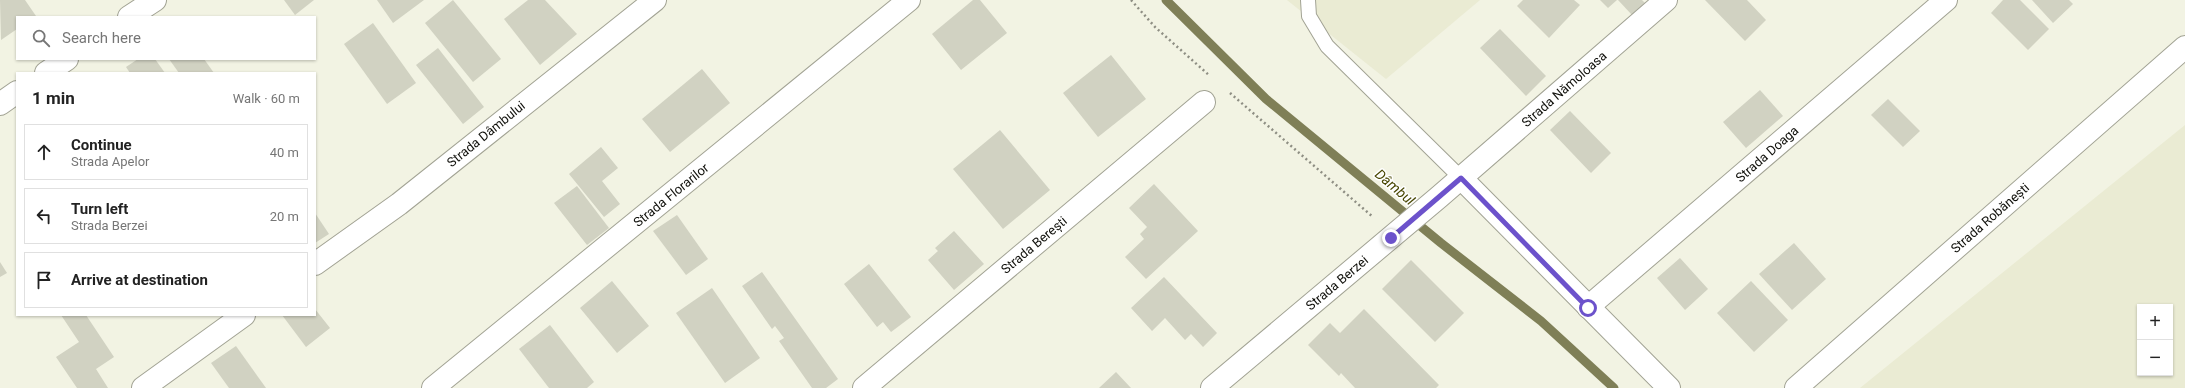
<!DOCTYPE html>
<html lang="en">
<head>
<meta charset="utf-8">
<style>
	:root { --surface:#fff; --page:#f2f2f2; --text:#222; --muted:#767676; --line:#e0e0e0 }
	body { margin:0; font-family:Roboto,sans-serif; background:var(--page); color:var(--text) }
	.controls { position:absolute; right:12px; bottom:12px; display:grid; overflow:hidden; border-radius:0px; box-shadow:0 1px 3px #0004 }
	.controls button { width:36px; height:36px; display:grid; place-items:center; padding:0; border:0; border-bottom:1px solid var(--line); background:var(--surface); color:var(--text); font:20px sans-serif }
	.stop { position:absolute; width:12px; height:12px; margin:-9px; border:3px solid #6c52cb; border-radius:50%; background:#fff }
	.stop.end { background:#6c52cb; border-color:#fff; box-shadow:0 1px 4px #0008 }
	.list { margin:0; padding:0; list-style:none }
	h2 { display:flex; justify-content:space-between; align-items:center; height:52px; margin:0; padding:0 16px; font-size:17px }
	h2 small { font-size:13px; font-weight:400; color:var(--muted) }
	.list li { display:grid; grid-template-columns:26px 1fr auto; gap:12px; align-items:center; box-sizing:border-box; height:56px; margin:0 8px 8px; padding:0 8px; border:1px solid var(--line); border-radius:0px }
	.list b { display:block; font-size:15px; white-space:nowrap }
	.list p { margin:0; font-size:13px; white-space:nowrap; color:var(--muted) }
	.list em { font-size:13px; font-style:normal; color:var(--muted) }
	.icon { flex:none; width:22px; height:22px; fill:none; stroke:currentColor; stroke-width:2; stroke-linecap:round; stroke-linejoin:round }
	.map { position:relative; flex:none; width:2185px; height:388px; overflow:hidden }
	.search { position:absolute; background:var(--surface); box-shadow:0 1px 3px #0004; left:16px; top:16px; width:300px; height:44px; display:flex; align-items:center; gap:10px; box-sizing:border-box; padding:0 14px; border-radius:0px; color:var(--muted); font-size:15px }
	.panel { position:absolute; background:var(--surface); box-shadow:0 1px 3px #0004; left:16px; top:72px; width:300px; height:244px; border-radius:0px }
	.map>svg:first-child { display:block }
	.built { fill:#eaebd3; fill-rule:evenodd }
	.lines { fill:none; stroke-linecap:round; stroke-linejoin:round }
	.stream { stroke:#7f7f57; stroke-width:9 }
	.building { fill:#d1d2c2 }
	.service-casing { stroke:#a2a394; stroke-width:16 }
	.minor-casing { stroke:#a2a394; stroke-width:24 }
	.tertiary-casing { stroke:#a2a394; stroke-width:24 }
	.path { stroke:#8e8e83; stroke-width:2.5; stroke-dasharray:2 3; stroke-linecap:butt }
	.service { stroke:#fff; stroke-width:14 }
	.minor { stroke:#fff; stroke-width:22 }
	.tertiary { stroke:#fff; stroke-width:22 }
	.route { stroke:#6c52cb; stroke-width:5 }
	.labels { text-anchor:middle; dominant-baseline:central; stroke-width:3; stroke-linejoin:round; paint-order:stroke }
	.street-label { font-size:13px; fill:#10100b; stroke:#fff }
	.water-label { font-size:14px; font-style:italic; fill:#474600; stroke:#fff }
</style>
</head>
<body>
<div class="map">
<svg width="2185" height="388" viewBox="0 0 2185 388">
	<rect width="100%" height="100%" fill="#f2f3e3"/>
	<g class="built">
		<polygon points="1287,0 1480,0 1386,79"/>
		<path d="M2185,125V388H1860ZM2140,307H2170V373H2140Z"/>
	</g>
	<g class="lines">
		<polyline class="stream" points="1166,0 1266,99 1441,243 1541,321 1614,388"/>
	</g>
	<g class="building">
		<polygon points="0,0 25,0 36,16 17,17 17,29 1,40"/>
		<polygon points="284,0 314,0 295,15"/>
		<polygon points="377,0 424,0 393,23"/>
		<polygon points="453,0 501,59 473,82 425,23"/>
		<polygon points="528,0 545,0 577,34 540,65 504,19"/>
		<polygon points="973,0 980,0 1007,33 961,70 932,34"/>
		<polygon points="1523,0 1574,0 1580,5 1549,38 1517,6"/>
		<polygon points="1600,0 1617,0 1608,8"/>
		<polygon points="1618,0 1642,0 1645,3 1632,15"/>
		<polygon points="1705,0 1747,0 1766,20 1745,41"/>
		<polygon points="2003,0 2020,0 2049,29 2028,50 1991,13"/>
		<polygon points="2032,0 2069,0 2073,4 2053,23"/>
		<polygon points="373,23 416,83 387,104 344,44"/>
		<polygon points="1500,29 1546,76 1526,96 1480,48"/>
		<polygon points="438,48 484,107 463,124 416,65"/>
		<polygon points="1111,55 1146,99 1098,137 1063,93"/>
		<polygon points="138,59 155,59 165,73 130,73 126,67"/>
		<polygon points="169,59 204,59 214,73 179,73"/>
		<polygon points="702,69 730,103 670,152 642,119"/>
		<polygon points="1760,90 1783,116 1746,148 1723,122"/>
		<polygon points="1888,99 1920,131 1903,147 1871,115"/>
		<polygon points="1570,111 1611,153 1591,173 1550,130"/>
		<polygon points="1000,130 1050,190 1003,229 953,169"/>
		<polygon points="601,147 618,168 602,181 620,204 604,217 569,174"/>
		<polygon points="1154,184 1198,231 1146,279 1125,257 1144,239 1140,234 1147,227 1129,208"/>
		<polygon points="577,186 609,228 587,245 554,203"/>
		<polygon points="315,213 329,234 315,243"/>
		<polygon points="677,215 708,259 686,275 653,231"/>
		<polygon points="954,231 984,264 954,290 928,260 938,251 935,248"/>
		<polygon points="1794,243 1826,279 1792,310 1759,274"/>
		<polygon points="1680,258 1708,289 1685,310 1657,278"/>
		<polygon points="1411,260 1464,313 1435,342 1382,289"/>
		<polygon points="0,262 7,273 0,277"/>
		<polygon points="869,264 911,317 891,332 883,322 877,327 844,284"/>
		<polygon points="762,272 838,379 826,388 812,388 779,341 784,338 775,326 772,329 742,286"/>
		<polygon points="1164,277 1217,333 1203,347 1191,334 1185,340 1165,318 1152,331 1131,308"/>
		<polygon points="612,281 649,326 617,353 580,308"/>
		<polygon points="1751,281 1788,320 1754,352 1717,313"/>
		<polygon points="712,288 760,358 725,383 676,313"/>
		<polygon points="315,309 330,328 306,347 282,315 315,315"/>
		<polygon points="1364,309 1439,385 1436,388 1355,388 1341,373 1339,376 1308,345 1330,323 1340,333"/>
		<polygon points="61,315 86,315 114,357 96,369 108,388 77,388 56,357 79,342"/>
		<polygon points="550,325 594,382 587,388 549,388 519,349"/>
		<polygon points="236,346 266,388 229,388 211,363"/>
		<polygon points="1116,372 1131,388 1099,388"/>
	</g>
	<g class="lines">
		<g class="service-casing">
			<polyline id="service" points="1308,0 1309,16 1327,46 1461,178"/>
		</g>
		<g class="minor-casing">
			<g id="minor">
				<polyline points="129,17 155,0"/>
				<polyline points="46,73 67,59"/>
				<polyline points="0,104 17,92"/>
				<polyline points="315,264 399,204 655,0"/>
				<polyline points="1588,307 1946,0"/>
				<polyline points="143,388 244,315"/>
				<polyline points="433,388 909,0"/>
				<polyline points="864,388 1204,102"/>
				<polyline points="1212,388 1439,197 1666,0"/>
				<polyline points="1796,388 2185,47"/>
			</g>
		</g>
		<g class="tertiary-casing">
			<polyline id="tertiary" points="1461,178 1669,388"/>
		</g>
		<g class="path">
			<polyline points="1131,0 1155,27 1210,76"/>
			<polyline points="1230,93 1373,217"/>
		</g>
		<use href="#service" class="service"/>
		<use href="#minor" class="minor"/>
		<use href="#tertiary" class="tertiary"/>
	</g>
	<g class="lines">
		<polyline class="route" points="1391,238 1461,178 1588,308"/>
	</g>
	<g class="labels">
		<g class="street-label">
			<text transform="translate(1564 89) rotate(-41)">Strada Nămoloasa</text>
			<text transform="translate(486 134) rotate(-39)">Strada Dâmbului</text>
			<text transform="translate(1767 154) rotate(-41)">Strada Doaga</text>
			<text transform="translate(671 195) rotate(-39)">Strada Florarilor</text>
			<text transform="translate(1990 218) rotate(-41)">Strada Robănești</text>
			<text transform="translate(1034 245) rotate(-40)">Strada Berești</text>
			<text transform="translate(1337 283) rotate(-40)">Strada Berzei</text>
		</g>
		<g class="water-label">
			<text transform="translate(1395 187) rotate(40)">Dâmbul</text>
		</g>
	</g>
</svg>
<div class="controls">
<button>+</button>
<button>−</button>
</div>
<div class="stop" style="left:1588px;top:308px"></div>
<div class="stop end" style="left:1391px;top:238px"></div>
<div class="search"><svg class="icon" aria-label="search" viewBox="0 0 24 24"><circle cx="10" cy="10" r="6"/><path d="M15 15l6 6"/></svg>Search here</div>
<section class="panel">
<h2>1 min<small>Walk · 60 m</small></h2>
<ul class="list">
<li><svg class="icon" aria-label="ahead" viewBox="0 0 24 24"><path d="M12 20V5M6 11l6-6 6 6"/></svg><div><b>Continue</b><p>Strada Apelor</p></div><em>40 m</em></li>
<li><svg class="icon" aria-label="left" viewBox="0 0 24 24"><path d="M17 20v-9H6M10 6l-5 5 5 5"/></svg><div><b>Turn left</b><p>Strada Berzei</p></div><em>20 m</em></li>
<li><svg class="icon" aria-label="arrive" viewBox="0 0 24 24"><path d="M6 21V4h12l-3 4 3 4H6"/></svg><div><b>Arrive at destination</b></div></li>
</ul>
</section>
</div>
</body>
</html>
